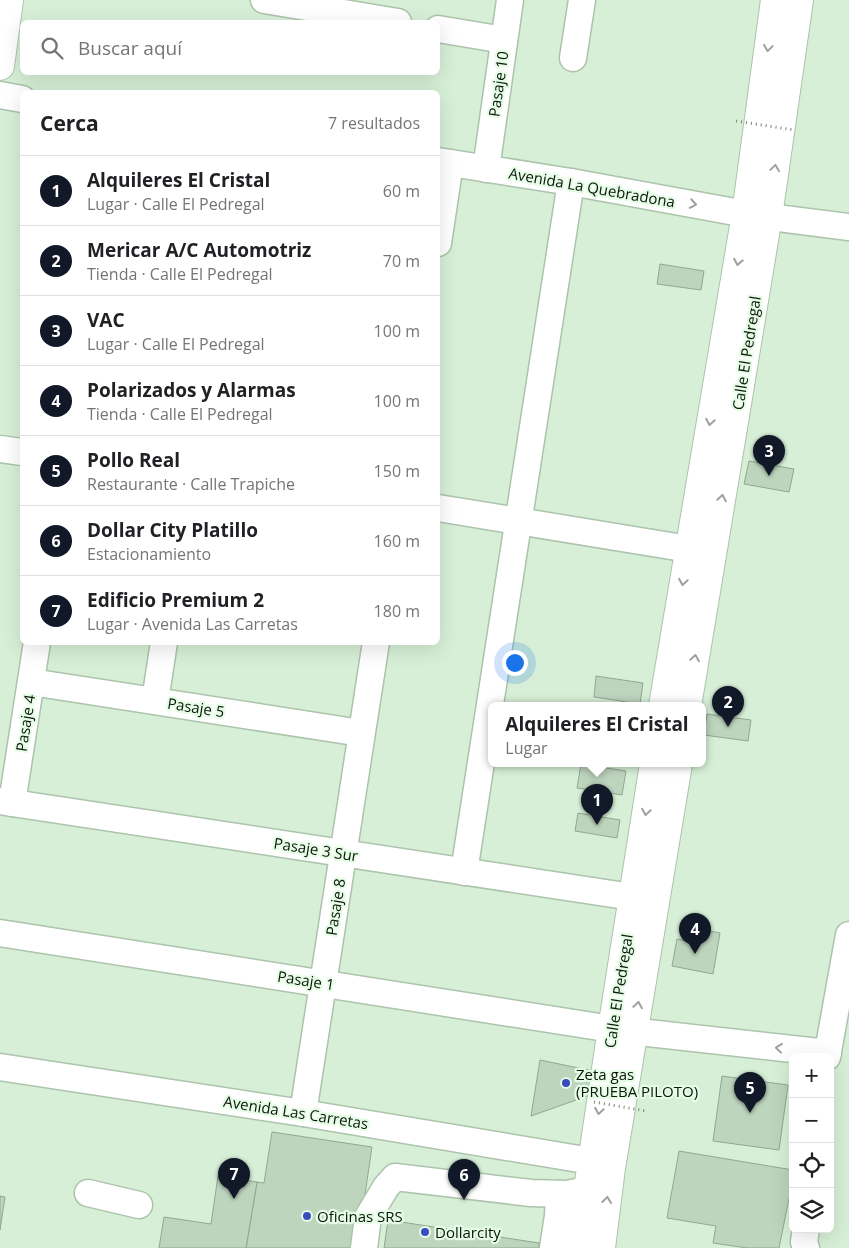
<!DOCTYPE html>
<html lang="es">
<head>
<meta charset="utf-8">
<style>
	:root { --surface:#fff; --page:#f6f6f6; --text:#202124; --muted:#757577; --line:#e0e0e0; --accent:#111827 }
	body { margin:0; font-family:"Open Sans",sans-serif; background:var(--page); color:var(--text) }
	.controls { position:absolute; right:15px; bottom:15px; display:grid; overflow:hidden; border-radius:8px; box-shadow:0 5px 20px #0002 }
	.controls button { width:45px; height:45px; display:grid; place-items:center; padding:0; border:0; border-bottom:1px solid var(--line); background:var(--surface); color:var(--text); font:25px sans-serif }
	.you { position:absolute; left:514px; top:662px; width:18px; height:18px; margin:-12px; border:4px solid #fff; border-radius:50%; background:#1a73e8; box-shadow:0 0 0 8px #1a73e833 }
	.badge { display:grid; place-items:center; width:32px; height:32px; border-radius:50%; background:var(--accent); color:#fff; font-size:16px; font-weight:700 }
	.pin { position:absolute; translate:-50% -41px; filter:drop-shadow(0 1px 2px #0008) }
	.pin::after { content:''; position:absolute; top:26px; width:18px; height:15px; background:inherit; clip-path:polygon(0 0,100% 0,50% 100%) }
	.popup { position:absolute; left:488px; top:702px; width:218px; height:65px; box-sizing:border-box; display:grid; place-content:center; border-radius:8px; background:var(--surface); filter:drop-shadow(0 1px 4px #0005); font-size:16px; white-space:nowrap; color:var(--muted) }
	.popup b { font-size:19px; color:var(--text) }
	.popup::after { content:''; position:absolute; left:50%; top:100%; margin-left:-10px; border:10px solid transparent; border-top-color:var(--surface) }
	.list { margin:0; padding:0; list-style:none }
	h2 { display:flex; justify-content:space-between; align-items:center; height:65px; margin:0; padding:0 20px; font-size:21px }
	h2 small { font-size:16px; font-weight:400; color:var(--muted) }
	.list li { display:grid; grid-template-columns:32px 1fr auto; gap:15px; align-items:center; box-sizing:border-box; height:70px; padding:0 20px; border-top:1px solid var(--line) }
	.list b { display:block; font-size:19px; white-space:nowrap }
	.list p { margin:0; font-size:16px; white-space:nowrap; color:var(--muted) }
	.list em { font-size:16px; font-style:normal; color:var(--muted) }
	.icon { flex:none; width:28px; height:28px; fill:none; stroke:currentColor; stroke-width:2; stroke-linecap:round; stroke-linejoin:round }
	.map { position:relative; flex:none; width:849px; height:1248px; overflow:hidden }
	.search { position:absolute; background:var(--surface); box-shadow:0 5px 20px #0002; left:20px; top:20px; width:420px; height:55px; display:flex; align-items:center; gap:12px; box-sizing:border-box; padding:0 18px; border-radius:8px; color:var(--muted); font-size:19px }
	.panel { position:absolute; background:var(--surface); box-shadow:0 5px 20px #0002; left:20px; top:90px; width:420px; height:555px; border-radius:8px }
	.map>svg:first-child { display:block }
	.building { fill:#bdd4bd; stroke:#91a791 }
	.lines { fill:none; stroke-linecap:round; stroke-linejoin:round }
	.minor-casing { stroke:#acc3ac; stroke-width:29 }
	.major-casing { stroke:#acc3ac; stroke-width:30 }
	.minor { stroke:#fff; stroke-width:26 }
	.major { stroke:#fff; stroke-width:28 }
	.path-bridge { stroke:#768676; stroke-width:3; stroke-dasharray:1 4; stroke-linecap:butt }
	.oneway { stroke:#9ea19e }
	.poi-dot { fill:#3a4bbe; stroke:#e4fde4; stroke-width:2 }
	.labels { text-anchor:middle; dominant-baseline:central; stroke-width:4.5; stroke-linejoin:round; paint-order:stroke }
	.street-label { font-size:15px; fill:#0d150d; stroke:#e4fde4 }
	.poi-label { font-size:15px; fill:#0d150d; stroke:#e4fde4; text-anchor:start }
</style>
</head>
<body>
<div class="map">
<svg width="849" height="1248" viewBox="0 0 849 1248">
	<rect width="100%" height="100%" fill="#d7efd7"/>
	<g class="building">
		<polygon points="660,264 704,271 701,290 657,284"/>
		<polygon points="749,461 794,469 789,492 744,484"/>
		<polygon points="596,676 643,683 640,704 594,697"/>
		<polygon points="707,714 751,720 748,741 704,735"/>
		<polygon points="581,764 626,771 622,795 577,788"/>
		<polygon points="578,813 620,820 617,838 575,831"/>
		<polygon points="694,928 720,933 713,974 672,966 677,939 692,942"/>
		<polygon points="540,1060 598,1072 593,1094 531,1116"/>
		<polygon points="722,1076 788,1085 779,1150 713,1141"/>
		<polygon points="272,1132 372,1147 357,1248 246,1248 257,1182 264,1183"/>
		<polygon points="679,1151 793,1170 793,1179 779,1248 747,1248 713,1243 716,1226 667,1218"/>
		<polygon points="218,1176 257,1182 246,1248 159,1248 164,1217 211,1224"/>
		<polygon points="0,1196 5,1197 0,1230"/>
		<polygon points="388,1220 539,1243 538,1248 384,1248"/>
	</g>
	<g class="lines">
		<g class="minor-casing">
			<g id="minor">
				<polyline points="264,0 398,22"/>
				<polyline points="438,29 504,40"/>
				<polyline points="573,58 582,0"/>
				<polyline points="0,95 22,99"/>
				<polyline points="438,161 571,182 746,214 849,227"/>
				<polyline points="486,169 510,0"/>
				<polyline points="438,243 450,163"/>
				<polyline points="0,449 22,452"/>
				<polyline points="438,508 689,549"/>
				<polyline points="31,682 361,733"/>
				<polyline points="155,701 164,642"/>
				<polyline points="0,801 632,897"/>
				<polyline points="12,803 37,642"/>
				<polyline points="464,872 571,182"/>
				<polyline points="0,933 612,1029 828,1053"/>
				<polyline points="827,1057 849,935"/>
				<polyline points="0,1067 303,1113 591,1161"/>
				<polyline points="303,1113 376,642"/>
				<polyline points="88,1193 139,1205"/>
				<polyline points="364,1248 368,1217 386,1187 395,1177 531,1193 566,1194 588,1190"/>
				<polyline points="553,1248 558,1216 559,1194"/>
				<polyline points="806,1248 804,1242 806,1229"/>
			</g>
		</g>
		<g class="major-casing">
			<g id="major">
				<polyline points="0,66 9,0"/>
				<polyline points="663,706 746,214 775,0"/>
				<polyline points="687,706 768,216 799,0"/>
				<polyline points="577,1248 586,1202 612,1029 654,764"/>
				<polyline points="601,1248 611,1168 678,764"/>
			</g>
		</g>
		<use href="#minor" class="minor"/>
		<use href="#major" class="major"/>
		<g class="path-bridge">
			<polyline points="736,121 794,130"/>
			<polyline points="594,1102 646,1111"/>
		</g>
	</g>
	<defs><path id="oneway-chevron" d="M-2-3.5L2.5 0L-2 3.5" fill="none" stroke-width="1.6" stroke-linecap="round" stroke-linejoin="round" transform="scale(1.25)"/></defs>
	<g class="oneway">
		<use href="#oneway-chevron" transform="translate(768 48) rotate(98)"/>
		<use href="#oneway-chevron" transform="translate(775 168) rotate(-82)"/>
		<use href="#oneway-chevron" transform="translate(693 204) rotate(10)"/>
		<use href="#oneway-chevron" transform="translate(738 262) rotate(100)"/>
		<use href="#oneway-chevron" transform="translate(710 422) rotate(100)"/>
		<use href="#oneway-chevron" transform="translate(722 498) rotate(-81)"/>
		<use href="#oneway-chevron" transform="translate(683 582) rotate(99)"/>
		<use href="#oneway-chevron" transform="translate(695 658) rotate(-81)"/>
		<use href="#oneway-chevron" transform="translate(646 812) rotate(99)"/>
		<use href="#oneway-chevron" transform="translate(638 1005) rotate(-81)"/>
		<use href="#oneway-chevron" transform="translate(779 1048) rotate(-174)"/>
		<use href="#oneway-chevron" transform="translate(599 1111) rotate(99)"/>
		<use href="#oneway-chevron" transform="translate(607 1200) rotate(-83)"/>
	</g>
	<g class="poi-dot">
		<circle cx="566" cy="1083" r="5"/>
		<circle cx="307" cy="1216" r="5"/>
		<circle cx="425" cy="1232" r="5"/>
	</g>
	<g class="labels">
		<g class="street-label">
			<text transform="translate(498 84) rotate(-82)">Pasaje 10</text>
			<text transform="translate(592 187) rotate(10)">Avenida La Quebradona</text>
			<text transform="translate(746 353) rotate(-81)">Calle El Pedregal</text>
			<text transform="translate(196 707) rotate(9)">Pasaje 5</text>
			<text transform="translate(25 723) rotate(-81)">Pasaje 4</text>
			<text transform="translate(316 849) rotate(9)">Pasaje 3 Sur</text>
			<text transform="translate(335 907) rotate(-81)">Pasaje 8</text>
			<text transform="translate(306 980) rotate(9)">Pasaje 1</text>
			<text transform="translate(618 991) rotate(-81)">Calle El Pedregal</text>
			<text transform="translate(296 1112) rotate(9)">Avenida Las Carretas</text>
		</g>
		<g class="poi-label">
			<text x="576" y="1074">Zeta gas<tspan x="576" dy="17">(PRUEBA PILOTO)</tspan></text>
			<text x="317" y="1216">Oficinas SRS</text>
			<text x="435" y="1232">Dollarcity</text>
		</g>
	</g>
</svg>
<div class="controls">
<button>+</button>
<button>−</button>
<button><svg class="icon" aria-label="locate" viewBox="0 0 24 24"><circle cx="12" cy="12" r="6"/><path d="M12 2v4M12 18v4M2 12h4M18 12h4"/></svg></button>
<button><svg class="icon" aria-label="layers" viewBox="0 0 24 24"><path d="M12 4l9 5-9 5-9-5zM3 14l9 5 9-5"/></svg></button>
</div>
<div class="you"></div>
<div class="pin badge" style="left:597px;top:825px">1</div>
<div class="popup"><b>Alquileres El Cristal</b>Lugar</div>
<div class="pin badge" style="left:728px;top:727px">2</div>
<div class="pin badge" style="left:769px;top:476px">3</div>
<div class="pin badge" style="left:695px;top:954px">4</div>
<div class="pin badge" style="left:750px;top:1113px">5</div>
<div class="pin badge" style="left:464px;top:1200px">6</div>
<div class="pin badge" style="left:234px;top:1199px">7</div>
<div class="search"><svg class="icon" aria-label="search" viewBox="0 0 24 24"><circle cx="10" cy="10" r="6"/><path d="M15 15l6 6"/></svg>Buscar aquí</div>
<section class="panel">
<h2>Cerca<small>7 resultados</small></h2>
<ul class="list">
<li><span class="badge">1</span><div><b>Alquileres El Cristal</b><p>Lugar · Calle El Pedregal</p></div><em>60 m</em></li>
<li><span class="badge">2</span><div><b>Mericar A/C Automotriz</b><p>Tienda · Calle El Pedregal</p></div><em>70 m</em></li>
<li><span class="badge">3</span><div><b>VAC</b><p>Lugar · Calle El Pedregal</p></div><em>100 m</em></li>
<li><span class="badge">4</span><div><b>Polarizados y Alarmas</b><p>Tienda · Calle El Pedregal</p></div><em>100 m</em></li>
<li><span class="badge">5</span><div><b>Pollo Real</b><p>Restaurante · Calle Trapiche</p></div><em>150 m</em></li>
<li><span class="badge">6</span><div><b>Dollar City Platillo</b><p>Estacionamiento</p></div><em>160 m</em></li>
<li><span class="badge">7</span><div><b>Edificio Premium 2</b><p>Lugar · Avenida Las Carretas</p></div><em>180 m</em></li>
</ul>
</section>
</div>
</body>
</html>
